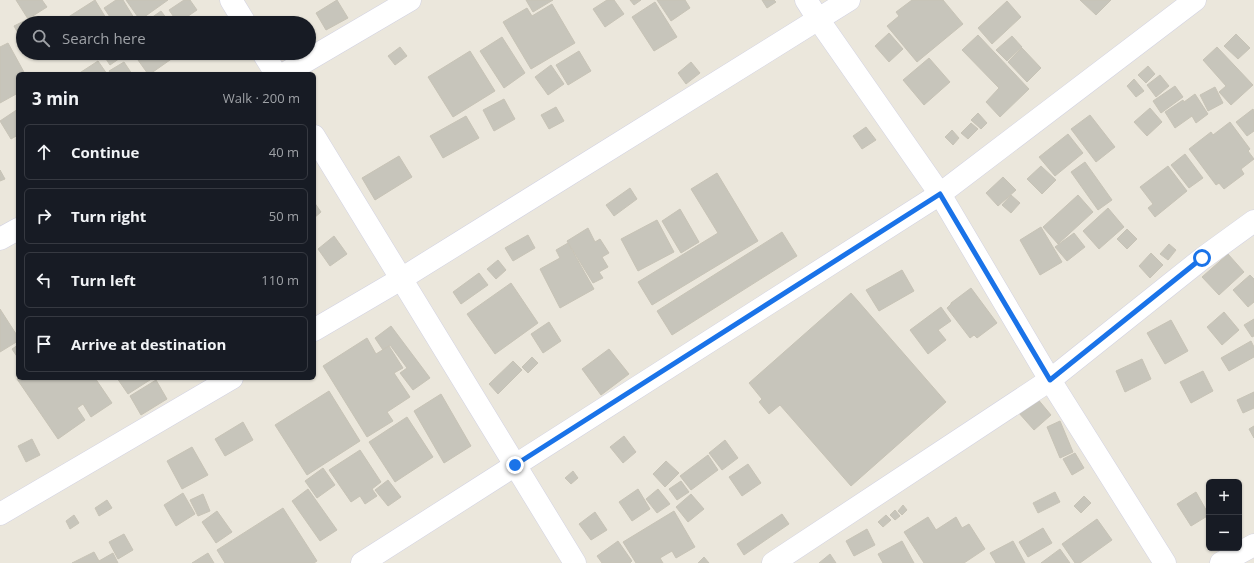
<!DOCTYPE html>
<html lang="en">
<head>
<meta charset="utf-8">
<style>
	:root { --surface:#171b24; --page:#242831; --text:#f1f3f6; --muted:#9ea1a6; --line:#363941 }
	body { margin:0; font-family:"Open Sans",sans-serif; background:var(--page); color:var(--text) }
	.controls { position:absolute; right:12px; bottom:12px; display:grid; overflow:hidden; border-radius:6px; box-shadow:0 1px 3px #0004 }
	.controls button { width:36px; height:36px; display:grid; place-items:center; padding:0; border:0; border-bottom:1px solid var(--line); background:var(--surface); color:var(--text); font:20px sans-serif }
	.stop { position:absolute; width:12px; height:12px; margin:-9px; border:3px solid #1a73e8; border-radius:50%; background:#fff }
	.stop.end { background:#1a73e8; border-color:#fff; box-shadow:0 1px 4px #0008 }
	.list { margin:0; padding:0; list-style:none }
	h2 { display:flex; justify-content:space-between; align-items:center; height:52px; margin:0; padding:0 16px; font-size:17px }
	h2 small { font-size:13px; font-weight:400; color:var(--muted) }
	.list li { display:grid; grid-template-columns:26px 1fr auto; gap:12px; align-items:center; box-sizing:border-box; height:56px; margin:0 8px 8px; padding:0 8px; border:1px solid var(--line); border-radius:6px }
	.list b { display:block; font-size:15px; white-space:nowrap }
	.list em { font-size:13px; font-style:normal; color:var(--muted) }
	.icon { flex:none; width:22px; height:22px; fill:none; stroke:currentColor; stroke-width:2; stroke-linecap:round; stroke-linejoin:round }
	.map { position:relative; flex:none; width:1254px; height:563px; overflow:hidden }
	.search { position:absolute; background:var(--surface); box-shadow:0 1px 3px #0004; left:16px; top:16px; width:300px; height:44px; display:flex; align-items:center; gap:10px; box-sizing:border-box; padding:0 14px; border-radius:22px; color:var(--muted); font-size:15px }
	.panel { position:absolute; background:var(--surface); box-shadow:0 1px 3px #0004; left:16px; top:72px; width:300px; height:308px; border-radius:6px }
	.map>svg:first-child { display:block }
	.building { fill:#c7c5bb; stroke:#c7c3b6 }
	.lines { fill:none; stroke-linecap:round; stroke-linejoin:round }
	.minor-casing { stroke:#d2d2e2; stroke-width:23 }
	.minor { stroke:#fff; stroke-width:22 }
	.route { stroke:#1a73e8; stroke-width:5 }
</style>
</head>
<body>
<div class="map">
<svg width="1254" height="563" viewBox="0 0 1254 563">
	<rect width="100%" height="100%" fill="#ebe7dc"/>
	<g class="building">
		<polygon points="16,0 42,0 47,7 28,19"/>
		<polygon points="95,0 109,23 59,23"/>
		<polygon points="116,0 123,0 134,18 126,23 114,23 104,8"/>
		<polygon points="126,0 168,0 140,20"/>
		<polygon points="184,0 190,0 197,10 178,23 169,10"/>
		<polygon points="337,0 348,18 326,30 316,13"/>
		<polygon points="526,0 553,0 533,12"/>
		<polygon points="607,0 614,0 624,14 605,27 593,9"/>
		<polygon points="630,0 641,0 634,5"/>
		<polygon points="657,0 685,0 690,8 671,21"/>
		<polygon points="762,0 774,0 776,2 767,8"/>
		<polygon points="912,0 943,0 963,24 917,62 887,26 899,16 896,12"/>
		<polygon points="1080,0 1111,0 1096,15"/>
		<polygon points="1007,1 1021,17 992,44 978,28"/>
		<polygon points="655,2 677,37 654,51 632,17"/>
		<polygon points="552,4 575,43 531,69 503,22 527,8 532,16"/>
		<polygon points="161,11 170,23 144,23"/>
		<polygon points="24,21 23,36 20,37 14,26"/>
		<polygon points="889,33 903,49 889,62 875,46"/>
		<polygon points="1236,34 1250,48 1238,59 1224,46"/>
		<polygon points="978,35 1029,89 1000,117 986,102 999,88 962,50"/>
		<polygon points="1012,36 1022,47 1007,61 996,50"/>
		<polygon points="502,37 525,73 504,88 480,51"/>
		<polygon points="8,43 25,74 18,74 18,93 0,103 0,47"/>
		<polygon points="400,47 407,56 395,65 388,56"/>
		<polygon points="1217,47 1253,85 1231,105 1219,92 1226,86 1203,60"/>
		<polygon points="1022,48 1041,68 1027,82 1008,62"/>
		<polygon points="470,51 495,91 453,117 428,77"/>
		<polygon points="579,51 591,71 568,85 556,65"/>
		<polygon points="77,53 89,53 81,58"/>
		<polygon points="102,53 121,53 123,56 110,65"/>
		<polygon points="133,53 180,53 150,74 148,74"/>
		<polygon points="929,58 950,82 924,105 903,80"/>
		<polygon points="98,61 107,74 78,74"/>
		<polygon points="124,62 132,74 111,74 109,71"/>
		<polygon points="691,62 700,73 686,84 678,73"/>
		<polygon points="551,65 564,84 548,95 535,77"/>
		<polygon points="1148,66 1155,74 1146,83 1138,75"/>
		<polygon points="1160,75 1169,86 1156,97 1147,85"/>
		<polygon points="1134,79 1144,91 1136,97 1127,86"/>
		<polygon points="1175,86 1183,97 1161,113 1153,101"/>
		<polygon points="1215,87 1223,103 1208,111 1200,95"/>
		<polygon points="1195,94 1208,114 1196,123 1192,116 1175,128 1165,112 1183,100 1184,102"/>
		<polygon points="504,99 515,119 494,131 483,110"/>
		<polygon points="556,107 564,121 549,129 541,115"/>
		<polygon points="1150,108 1162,122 1147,136 1134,122"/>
		<polygon points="18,109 18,135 11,139 0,121"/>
		<polygon points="1253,109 1254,111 1254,131 1247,136 1236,122"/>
		<polygon points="978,113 987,123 981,129 971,120"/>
		<polygon points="1090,115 1115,147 1096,162 1071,129"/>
		<polygon points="466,116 479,138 443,158 430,136"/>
		<polygon points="1230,122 1250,149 1248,151 1254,159 1241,169 1244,174 1224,189 1219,183 1216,185 1189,149 1211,132 1213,135"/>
		<polygon points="971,123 978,129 968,139 961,133"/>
		<polygon points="866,127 876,140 862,149 853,136"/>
		<polygon points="952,130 959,138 953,145 945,137"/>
		<polygon points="1068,134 1083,153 1055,176 1039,157"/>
		<polygon points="1185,154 1203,178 1189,188 1171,165"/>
		<polygon points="399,156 412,177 375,200 362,178"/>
		<polygon points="1085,162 1112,200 1098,210 1071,172"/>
		<polygon points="1041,166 1056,180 1042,194 1027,179"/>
		<polygon points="1168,166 1187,191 1155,217 1148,208 1153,204 1140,187"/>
		<polygon points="0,170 5,179 0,181"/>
		<polygon points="717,173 758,241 652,305 638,282 718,233 691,189"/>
		<polygon points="1003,177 1016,190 998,206 986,193"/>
		<polygon points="630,188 637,199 614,216 606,205"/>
		<polygon points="1011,195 1020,203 1011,213 1002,205"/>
		<polygon points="1078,195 1093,212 1058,244 1043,227"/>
		<polygon points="314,202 321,212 314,218"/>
		<polygon points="1108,208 1124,227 1099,249 1083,231"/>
		<polygon points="680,209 699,242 681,253 662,221"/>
		<polygon points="657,220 674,252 638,271 621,239"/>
		<polygon points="1041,227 1062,262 1040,275 1020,240"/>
		<polygon points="588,228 595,242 600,239 609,253 602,257 608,267 599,272 603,278 593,283 567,241"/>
		<polygon points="1127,229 1137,239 1127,249 1117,239"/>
		<polygon points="782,232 797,256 672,335 657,311"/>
		<polygon points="1074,233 1085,247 1067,261 1055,247"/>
		<polygon points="528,235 535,248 513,261 505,248"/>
		<polygon points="334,236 347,254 330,266 318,249"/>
		<polygon points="568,243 594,289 560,308 540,269 560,258 556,250"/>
		<polygon points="1169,244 1176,250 1168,260 1160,254"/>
		<polygon points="1151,253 1163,265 1150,278 1139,266"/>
		<polygon points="1228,254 1244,272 1219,295 1202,277"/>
		<polygon points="498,260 506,270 496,279 487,269"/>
		<polygon points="902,270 914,291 879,311 866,290"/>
		<polygon points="479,273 488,285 461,304 453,292"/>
		<polygon points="1250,275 1254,279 1254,302 1248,307 1233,290"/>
		<polygon points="511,283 538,323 495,354 467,314"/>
		<polygon points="971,288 997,323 977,338 974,335 970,338 947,308 951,304 951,303"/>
		<polygon points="851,293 946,402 851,486 780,405 769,414 759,402 762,399 749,383"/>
		<polygon points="941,307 951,321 938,330 946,340 928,354 910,330"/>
		<polygon points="0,309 18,337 18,341 0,352"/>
		<polygon points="1224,312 1239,330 1222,345 1207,327"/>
		<polygon points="1254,319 1254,336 1252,337 1244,325"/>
		<polygon points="1171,320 1188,351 1165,364 1147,333"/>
		<polygon points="549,322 561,341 543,353 531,334"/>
		<polygon points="391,326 430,378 413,390 400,373 407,368 390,345 383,350 375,338"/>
		<polygon points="367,338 376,354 389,346 403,368 394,373 410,397 387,412 393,421 367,437 323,366"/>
		<polygon points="1251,341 1254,347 1254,357 1229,371 1221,358"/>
		<polygon points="18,345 18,358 12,349"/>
		<polygon points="609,349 629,374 601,395 582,369"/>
		<polygon points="532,357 538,363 528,373 522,367"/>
		<polygon points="1142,359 1151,379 1125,392 1116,371"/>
		<polygon points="513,361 522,370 498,394 489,384"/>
		<polygon points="1203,371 1213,391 1191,403 1180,382"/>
		<polygon points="18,378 95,378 112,403 91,417 83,404 77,408 85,420 58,439 17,379"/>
		<polygon points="117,378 153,378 128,394"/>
		<polygon points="156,380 167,399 141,415 130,396"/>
		<polygon points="329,391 360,441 307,475 275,425"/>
		<polygon points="1254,392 1254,408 1243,413 1237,400"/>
		<polygon points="441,394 471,446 444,463 414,411"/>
		<polygon points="1036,397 1051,415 1034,430 1018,412"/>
		<polygon points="407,417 433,457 395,482 369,442"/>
		<polygon points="1060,421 1073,452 1060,458 1047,427"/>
		<polygon points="243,422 253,440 225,456 215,439"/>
		<polygon points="1254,426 1254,438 1249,429"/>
		<polygon points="624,436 636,452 623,463 610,447"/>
		<polygon points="32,439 40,455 26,462 18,446"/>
		<polygon points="725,440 738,458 722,470 709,453"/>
		<polygon points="192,447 208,475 182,489 167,461"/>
		<polygon points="360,450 381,482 372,489 377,496 365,504 360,496 351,502 329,470"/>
		<polygon points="1075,453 1084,468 1072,475 1063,459"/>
		<polygon points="708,455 718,470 691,490 680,476"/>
		<polygon points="666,461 679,473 665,487 653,474"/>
		<polygon points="748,464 761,483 742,496 729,477"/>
		<polygon points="323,468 335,485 317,498 305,481"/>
		<polygon points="573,471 578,478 571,484 565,478"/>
		<polygon points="388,480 401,497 388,506 375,490"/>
		<polygon points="681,481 689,492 677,500 669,489"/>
		<polygon points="308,489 337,530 320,541 292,501"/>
		<polygon points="638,489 650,509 632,521 619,502"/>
		<polygon points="658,489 670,504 657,513 646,499"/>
		<polygon points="1055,492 1060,502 1038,513 1033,503"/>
		<polygon points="1196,492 1209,515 1191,526 1177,504"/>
		<polygon points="183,493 195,514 176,526 164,505"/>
		<polygon points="203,494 210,511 198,516 190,500"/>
		<polygon points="691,494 704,509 688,522 676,507"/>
		<polygon points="1084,496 1091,503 1081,513 1074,506"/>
		<polygon points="107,500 112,508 99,516 95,508"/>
		<polygon points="903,505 907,510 902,515 898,511"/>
		<polygon points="283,508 317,561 314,563 225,563 217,550"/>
		<polygon points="895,510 900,516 895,520 890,515"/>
		<polygon points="217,511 232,532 216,543 202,522"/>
		<polygon points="674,511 695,547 676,558 672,551 660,558 663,563 636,563 623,542"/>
		<polygon points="595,512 607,530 591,540 579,524"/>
		<polygon points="782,514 789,524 744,555 737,544"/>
		<polygon points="74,515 79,523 70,529 66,521"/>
		<polygon points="886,515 891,520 883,527 878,522"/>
		<polygon points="928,517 936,530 956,517 962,528 969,524 985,549 964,563 924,563 904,532"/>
		<polygon points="1097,519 1112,540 1080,563 1075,563 1062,544"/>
		<polygon points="1043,528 1052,543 1028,557 1019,542"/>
		<polygon points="867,529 875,545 854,556 846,541"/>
		<polygon points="124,534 133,550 118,559 109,542"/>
		<polygon points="618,541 632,561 630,563 602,563 597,556"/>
		<polygon points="902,541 914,563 883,563 878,554"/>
		<polygon points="1013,541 1025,563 996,563 990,553"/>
		<polygon points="1060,549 1070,563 1041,563"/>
		<polygon points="94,552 99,561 113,553 118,563 72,563"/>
		<polygon points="208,553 214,563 192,563"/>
		<polygon points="830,554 836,563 819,563"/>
		<polygon points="704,557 709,563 698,563"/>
	</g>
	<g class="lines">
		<g class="minor-casing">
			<g id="minor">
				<polyline points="231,0 245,23"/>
				<polyline points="806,0 818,19 940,194 1050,380 1165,563"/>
				<polyline points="263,53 276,74"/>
				<polyline points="284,74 410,0"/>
				<polyline points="314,136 575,563"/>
				<polyline points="0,239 18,229"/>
				<polyline points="314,330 401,279 849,0"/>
				<polyline points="0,514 232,378"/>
				<polyline points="362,563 940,194 1195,0"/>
				<polyline points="773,563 1050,380 1203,258 1254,221"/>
				<polyline points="1221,563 1254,545"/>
			</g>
		</g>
		<use href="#minor" class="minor"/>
	</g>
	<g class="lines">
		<polyline class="route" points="515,465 940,194 1050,380 1202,258"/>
	</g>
</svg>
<div class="controls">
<button>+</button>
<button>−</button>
</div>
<div class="stop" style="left:1202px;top:258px"></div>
<div class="stop end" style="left:515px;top:465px"></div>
<div class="search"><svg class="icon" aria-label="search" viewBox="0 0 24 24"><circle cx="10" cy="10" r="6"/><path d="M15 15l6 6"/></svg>Search here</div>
<section class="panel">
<h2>3 min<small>Walk · 200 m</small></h2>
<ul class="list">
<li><svg class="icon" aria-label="ahead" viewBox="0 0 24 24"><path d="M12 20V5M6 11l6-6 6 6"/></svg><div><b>Continue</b></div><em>40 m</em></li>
<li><svg class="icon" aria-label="right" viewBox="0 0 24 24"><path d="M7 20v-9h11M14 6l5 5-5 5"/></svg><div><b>Turn right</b></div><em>50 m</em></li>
<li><svg class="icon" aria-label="left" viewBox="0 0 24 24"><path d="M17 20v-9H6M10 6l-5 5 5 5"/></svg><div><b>Turn left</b></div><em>110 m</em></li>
<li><svg class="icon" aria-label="arrive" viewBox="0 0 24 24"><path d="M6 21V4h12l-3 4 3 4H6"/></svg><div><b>Arrive at destination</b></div></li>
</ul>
</section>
</div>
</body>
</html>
